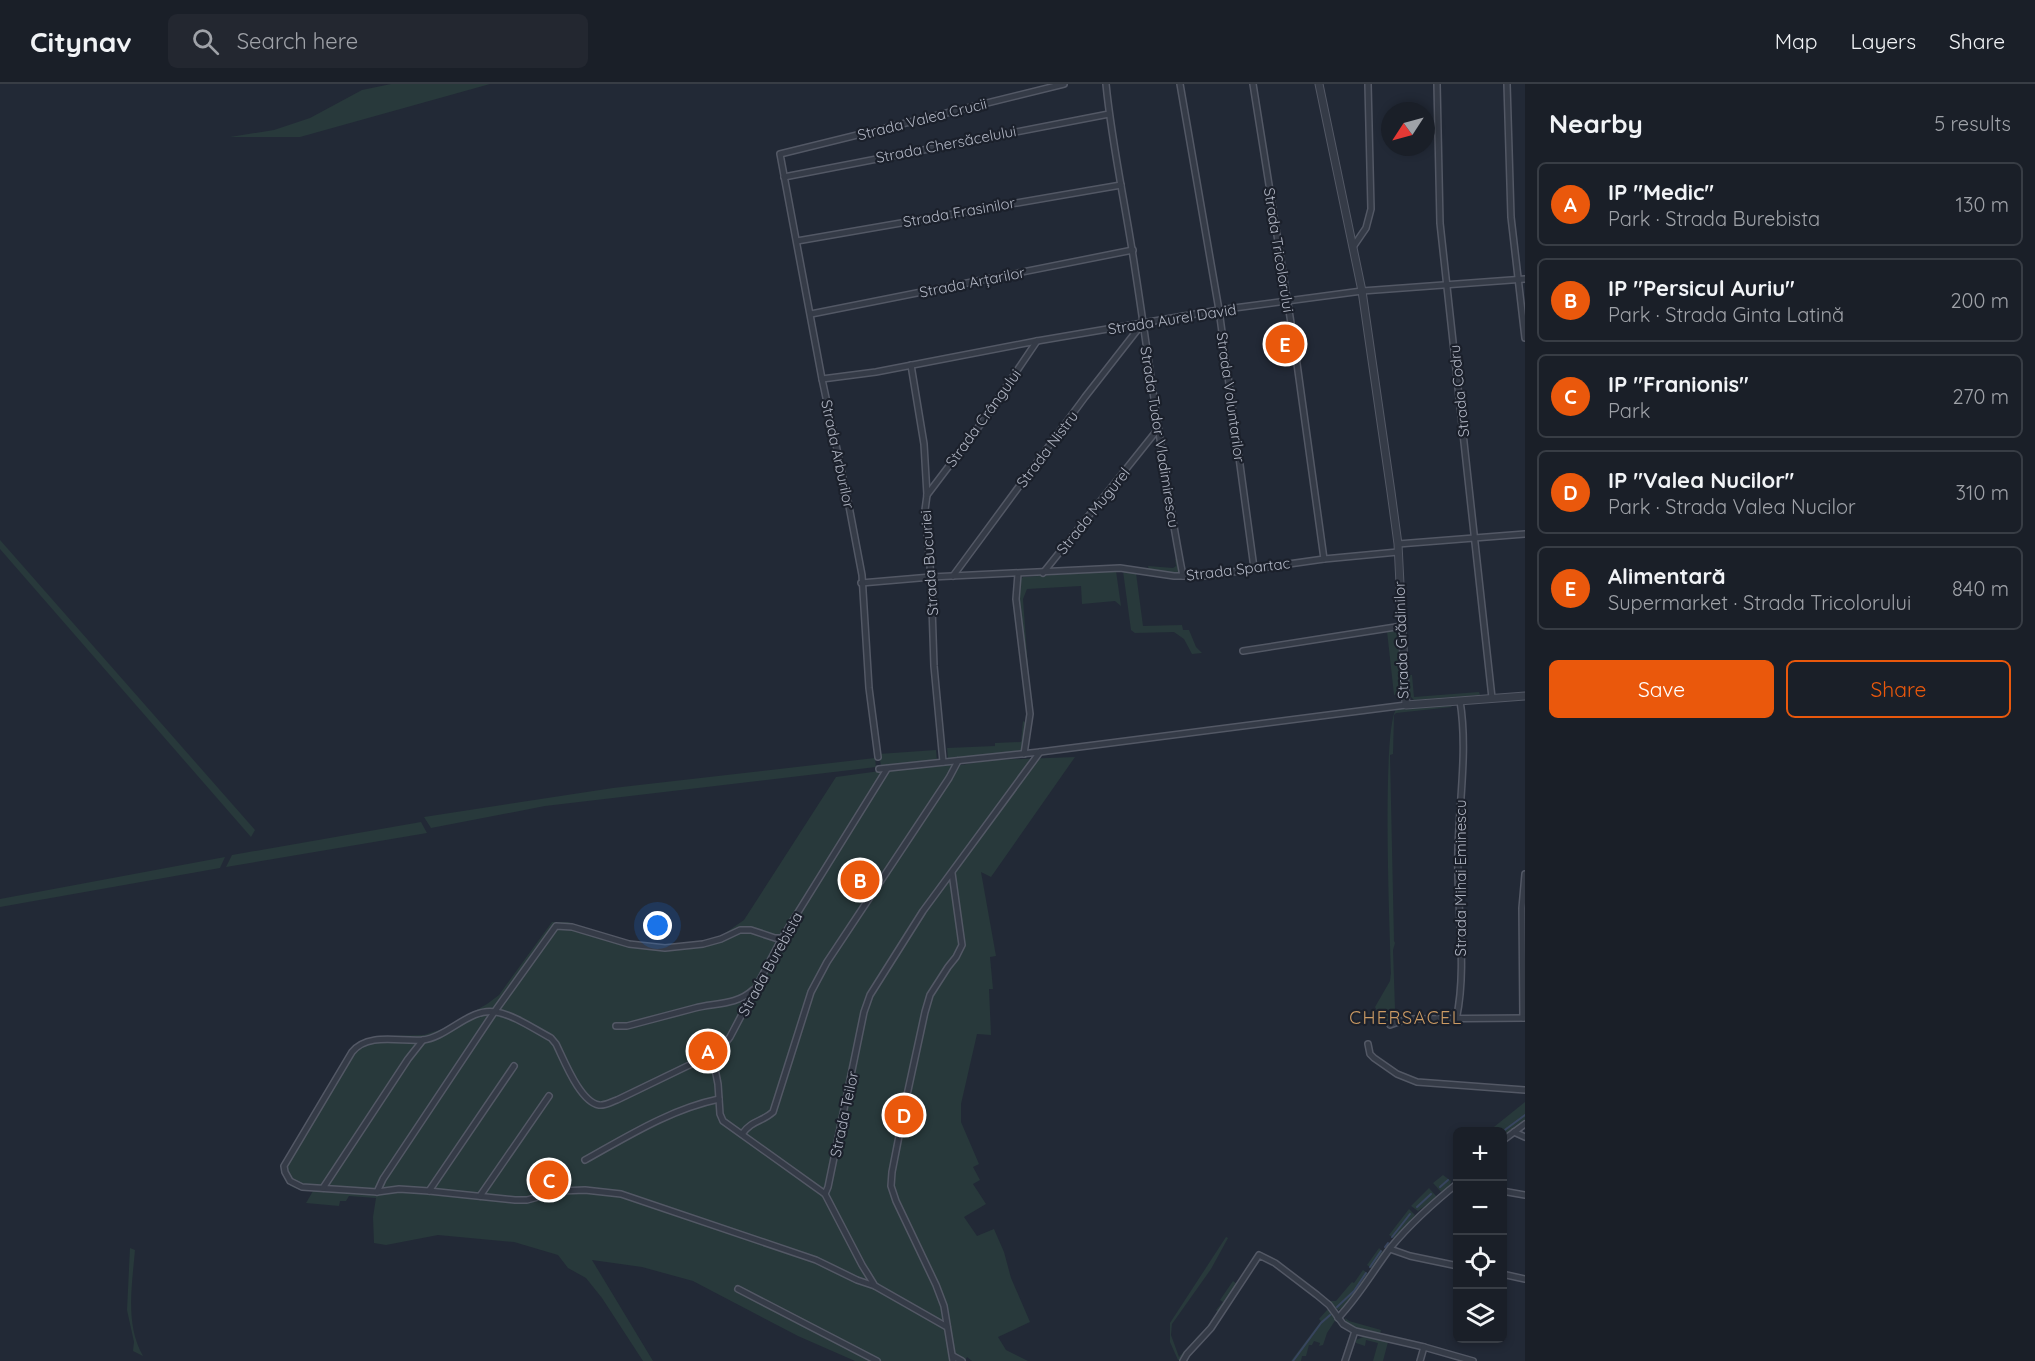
<!DOCTYPE html>
<html lang="en">
<head>
<meta charset="utf-8">
<style>
	:root { --surface:#1a1f28; --page:#232730; --text:#f1f3f6; --muted:#9fa2a8; --line:#383d45; --accent:#ea580c }
	body { margin:0; font-family:Quicksand,sans-serif; background:var(--page); color:var(--text) }
	.controls { position:absolute; right:18px; bottom:18px; display:grid; overflow:hidden; border-radius:9px; box-shadow:0 3px 9px #0003 }
	.controls button { width:54px; height:54px; display:grid; place-items:center; padding:0; border:0; border-bottom:2px solid var(--line); background:var(--surface); color:var(--text); font:30px sans-serif }
	.compass { position:absolute; left:1381px; top:18px; width:54px; height:54px; border-radius:50%; background:var(--surface); box-shadow:0 3px 9px #0003; rotate:234deg }
	.you { position:absolute; left:658px; top:842px; width:21px; height:21px; margin:-15px; border:4px solid #fff; border-radius:50%; background:#1a73e8; box-shadow:0 0 0 9px #1a73e833 }
	.badge { display:grid; place-items:center; width:39px; height:39px; border-radius:50%; background:var(--accent); color:#fff; font-size:20px; font-weight:700 }
	.pin { position:absolute; translate:-50% -50%; border:3px solid #fff; box-shadow:0 2px 6px #0006 }
	.list { margin:0; padding:0; list-style:none }
	h2 { display:flex; justify-content:space-between; align-items:center; height:78px; margin:0; padding:0 24px; font-size:26px }
	h2 small { font-size:20px; font-weight:400; color:var(--muted) }
	.list li { display:grid; grid-template-columns:39px 1fr auto; gap:18px; align-items:center; box-sizing:border-box; height:84px; margin:0 12px 12px; padding:0 12px; border:2px solid var(--line); border-radius:9px }
	.list b { display:block; font-size:22px; white-space:nowrap }
	.list p { margin:0; font-size:20px; white-space:nowrap; color:var(--muted) }
	.list em { font-size:20px; font-style:normal; color:var(--muted) }
	.actions { display:flex; gap:12px; padding:18px 24px }
	.actions a { flex:1; padding:14px 0; border:2px solid var(--accent); border-radius:9px; text-align:center; font-size:21px; color:var(--accent) }
	.actions .main { background:var(--accent); color:#fff }
	.icon { flex:none; width:33px; height:33px; fill:none; stroke:currentColor; stroke-width:2; stroke-linecap:round; stroke-linejoin:round }
	.map { position:relative; flex:none; width:1525px; height:1277px; overflow:hidden }
	header { display:flex; align-items:center; gap:36px; box-sizing:border-box; height:84px; padding:0 30px; background:var(--surface); border-bottom:2px solid var(--line) }
	header strong { font-size:28px }
	nav { display:flex; gap:33px; margin-inline-start:auto; font-size:21px }
	.search { width:420px; height:54px; background:var(--page); display:flex; align-items:center; gap:15px; box-sizing:border-box; padding:0 21px; border-radius:9px; color:var(--muted); font-size:22px }
	main { display:flex }
	aside { flex:1; background:var(--surface) }
	.map>svg:first-child { display:block }
	.green { fill:#28393b }
	.lines { fill:none; stroke-linecap:round; stroke-linejoin:round }
	.stream { stroke:#38455f; stroke-width:2 }
	.minor-casing { stroke:#535865; stroke-width:8 }
	.tertiary-casing { stroke:#535865; stroke-width:9 }
	.minor { stroke:#353b47; stroke-width:5 }
	.tertiary { stroke:#353b47; stroke-width:7 }
	.labels { text-anchor:middle; dominant-baseline:central; stroke-width:4.5; stroke-linejoin:round; paint-order:stroke }
	.street-label { font-size:15px; fill:#b0b5c3; stroke:#1b202b }
	.quarter-label { font-size:18px; letter-spacing:1.5px; fill:#cb9a63; stroke:#1b202b }
</style>
</head>
<body>
<header>
<strong>Citynav</strong>
<div class="search"><svg class="icon" aria-label="search" viewBox="0 0 24 24"><circle cx="10" cy="10" r="6"/><path d="M15 15l6 6"/></svg>Search here</div>
<nav><a>Map</a><a>Layers</a><a>Share</a></nav>
</header>
<main>
<div class="map">
<svg width="1525" height="1277" viewBox="0 0 1525 1277">
	<rect width="100%" height="100%" fill="#222936"/>
	<g class="green">
		<polygon points="391,0 490,0 300,53 230,53 274,46 310,34 362,6"/>
		<polygon points="0,456 255,746 251,753 0,465"/>
		<polygon points="1177,474 1180,486 1179,490 1149,486 1148,482 1173,484 1176,482 1175,475"/>
		<polygon points="1116,487 1121,522 1115,517 1082,520 1081,502 1027,505 1023,515 1028,584 1026,584 1019,515 1020,496 1023,493"/>
		<polygon points="1123,487 1136,489 1143,542 1182,541 1183,546 1189,546 1196,563 1202,569 1192,570 1184,555 1174,548 1135,549 1131,546"/>
		<polygon points="1395,546 1398,549 1402,608 1401,610 1394,611 1387,547"/>
		<polygon points="1408,591 1412,591 1414,613 1479,608 1480,611 1414,616 1410,612"/>
		<path d="M1450,621L1452,623L1396,629L1394,631L1393,670L1390,671L1394,857L1395,859L1393,866L1395,925L1401,929L1398,934L1389,938L1381,934L1375,923L1390,897L1391,889C1390,854 1381,640 1397,624L1405,625Z"/>
		<polygon points="1023,637 1026,639 1021,667 948,675 947,664 995,662 995,659 1021,658"/>
		<polygon points="936,666 937,677 881,682 879,670"/>
		<path d="M1075,673L991,793L981,788L996,872L990,873L993,905H989L991,951L977,950L961,1020V1038L979,1080L973,1083L980,1096L973,1100L986,1120L964,1133L977,1152L994,1145L1004,1168L1011,1194L1030,1238L998,1253L1006,1266L1028,1277H972L967,1273L965,1277H855L798,1252L693,1197L642,1183L592,1176L653,1277H643L602,1214L586,1194L568,1184L558,1171L514,1158L438,1151L386,1161L374,1159L373,1133L376,1114L349,1112L346,1117H340L339,1122L306,1119L313,1107C294,1106 284,1103 281,1082L357,959L388,952L424,951L445,944L487,920L499,911L552,838H568L610,853L654,861L700,858L718,854L744,836L836,693L902,684L952,680L954,682L994,676Z"/>
		<polygon points="875,674 876,683 545,722 431,744 424,733 613,704"/>
		<polygon points="421,738 427,749 226,783 232,771"/>
		<polygon points="225,773 220,784 0,823 0,815"/>
		<polygon points="1525,1018 1525,1037 1503,1053 1502,1048 1489,1047"/>
		<polygon points="1443,1091 1451,1097 1450,1101 1442,1109 1433,1099"/>
		<polygon points="1429,1104 1437,1113 1418,1127 1411,1122"/>
		<polygon points="1409,1125 1415,1131 1395,1155 1389,1151"/>
		<polygon points="1226,1153 1228,1154 1211,1185 1172,1240 1171,1251 1179,1273 1199,1251 1201,1252 1180,1276 1178,1276 1170,1258 1170,1239"/>
		<path d="M130,1164L135,1166C132,1202 125,1240 143,1272L133,1267L134,1258L127,1226Z"/>
		<polygon points="1379,1164 1384,1169 1373,1185 1367,1181"/>
		<polygon points="1363,1186 1370,1191 1346,1222 1338,1226 1329,1217 1336,1217 1352,1198 1354,1199"/>
		<polygon points="1233,1197 1237,1200 1219,1229 1216,1226 1223,1218 1220,1216"/>
		<polygon points="1327,1226 1330,1226 1336,1235 1327,1249 1323,1261 1319,1262 1320,1259 1314,1257 1312,1261 1309,1261 1306,1272 1302,1272 1301,1277 1291,1277 1321,1237 1319,1235"/>
		<polygon points="1345,1234 1349,1237 1381,1246 1380,1250 1357,1246 1346,1238"/>
		<polygon points="1365,1252 1388,1258 1383,1277 1373,1277 1378,1259 1366,1256 1365,1262 1356,1259 1356,1256"/>
	</g>
	<g class="lines">
		<g class="stream">
			<polyline points="1502,1048 1525,1031"/>
			<polyline points="1455,1090 1458,1087"/>
			<polyline points="1440,1103 1448,1096"/>
			<polyline points="1417,1123 1431,1110"/>
			<polyline points="1392,1153 1410,1130"/>
			<polyline points="1385,1163 1388,1159"/>
			<polyline points="1370,1183 1381,1167"/>
			<polyline points="1337,1223 1354,1207 1366,1189"/>
			<polyline points="1293,1277 1321,1239 1330,1231"/>
		</g>
		<g class="minor-casing">
			<g id="minor">
				<path d="M1106,0C1112,62 1126,123 1135,185C1151,288 1163,390 1183,492"/>
				<polyline points="1180,0 1219,226 1254,484"/>
				<polyline points="1253,0 1294,258 1324,475"/>
				<polyline points="1437,0 1440,139 1492,614"/>
				<polyline points="1507,0 1511,133 1525,254"/>
				<polyline points="784,93 1109,30"/>
				<polyline points="797,157 1121,101"/>
				<polyline points="1353,163 1366,144 1371,125 1368,0"/>
				<polyline points="811,230 1133,166"/>
				<polyline points="911,281 924,360 927,411 925,426 931,493 934,582 943,678"/>
				<polyline points="822,295 876,288 1037,257 1219,226 1362,207 1525,195"/>
				<polyline points="927,411 983,337 1037,257"/>
				<polyline points="1398,460 1525,450"/>
				<polyline points="1043,489 1158,345"/>
				<polyline points="1018,490 1016,515 1030,630 1024,670"/>
				<polyline points="953,492 1085,313 1142,240"/>
				<polyline points="861,499 931,493 1120,484 1174,492 1204,492 1324,475 1398,468"/>
				<polyline points="1243,567 1402,542"/>
				<polyline points="878,673 869,604 862,491 848,417 822,295 780,70 1064,0"/>
				<polyline points="879,685 1040,668 1406,621"/>
				<polyline points="952,789 962,861 956,873 948,883 930,911 925,928 907,1011 892,1088 891,1102 896,1117 936,1201 944,1222 953,1277"/>
				<polyline points="1523,934 1522,824 1525,790"/>
				<path d="M1456,936C1468,883 1456,821 1458,767C1459,718 1468,666 1460,617"/>
				<polyline points="1390,941 1407,935 1525,934"/>
				<path d="M616,942H627C650,936 672,930 695,924C715,919 737,921 753,906"/>
				<polyline points="1368,960 1370,970 1374,974 1397,990 1417,998 1525,1006"/>
				<path d="M713,975L706,973L617,1016C611,1018 605,1022 599,1021C580,1018 564,976 556,960L551,954C534,945 514,931 496,928C470,923 448,953 423,956C400,958 368,948 352,968L284,1082L285,1088L290,1097L302,1103L377,1108L399,1105L429,1107L515,1116H527L560,1107L585,1106L621,1110L816,1176L857,1196L875,1202"/>
				<polyline points="1514,1048 1525,1053"/>
				<path d="M742,1050C752,1036 762,1038 773,1028L811,908L827,878L949,694L958,677"/>
				<polyline points="1502,1057 1525,1040"/>
				<path d="M585,1076C628,1052 671,1025 719,1015"/>
				<polyline points="323,1104 408,975 423,956"/>
				<polyline points="429,1107 514,982"/>
				<polyline points="1502,1107 1525,1111"/>
				<polyline points="377,1108 383,1095 495,927 556,842 572,843 629,860 665,864 703,860 721,855 740,846 751,846 775,854 782,854"/>
				<polyline points="825,1110 723,1037 720,1030 718,1000 713,975 730,953 782,854 887,685"/>
				<polyline points="480,1112 549,1012"/>
				<polyline points="1390,1165 1410,1172 1458,1182"/>
				<polyline points="1502,1190 1525,1195"/>
				<polyline points="738,1205 877,1277"/>
				<path d="M1338,1234C1359,1212 1373,1187 1391,1163C1411,1139 1433,1119 1458,1099"/>
				<polyline points="947,1243 875,1202 862,1181 825,1110 828,1103 864,928 870,911 923,827 1040,668"/>
				<polyline points="953,1272 962,1277"/>
				<polyline points="1183,1277 1187,1270 1211,1244 1259,1171 1275,1179 1317,1211 1329,1221 1343,1240 1355,1247 1424,1263 1473,1277"/>
				<polyline points="1345,1277 1355,1247"/>
				<polyline points="1420,1277 1424,1263"/>
			</g>
		</g>
		<g class="tertiary-casing">
			<polyline id="tertiary" points="1319,0 1362,207 1391,408 1398,460 1406,621 1525,612"/>
		</g>
		<use href="#minor" class="minor"/>
		<use href="#tertiary" class="tertiary"/>
	</g>
	<g class="labels">
		<g class="street-label">
			<text transform="translate(922 35) rotate(-14)">Strada Valea Crucii</text>
			<text transform="translate(946 60) rotate(-11)">Strada Chersăcelului</text>
			<text transform="translate(959 128) rotate(-10)">Strada Frasinilor</text>
			<text transform="translate(1279 166) rotate(81)">Strada Tricolorului</text>
			<text transform="translate(972 198) rotate(-11)">Strada Arțarilor</text>
			<text transform="translate(1172 235) rotate(-9)">Strada Aurel David</text>
			<text transform="translate(1459 307) rotate(-96)">Strada Codru</text>
			<text transform="translate(1231 313) rotate(82)">Strada Voluntarilor</text>
			<text transform="translate(983 334) rotate(-54)">Strada Crângului</text>
			<text transform="translate(1160 353) rotate(81)">Strada Tudor Vladimirescu</text>
			<text transform="translate(1047 365) rotate(-53)">Strada Nistru</text>
			<text transform="translate(838 370) rotate(78)">Strada Arburilor</text>
			<text transform="translate(1093 427) rotate(-51)">Strada Mugurel</text>
			<text transform="translate(929 479) rotate(-94)">Strada Bucuriei</text>
			<text transform="translate(1238 485) rotate(-7)">Strada Spartac</text>
			<text transform="translate(1401 556) rotate(-92)">Strada Grădinilor</text>
			<text transform="translate(1460 794) rotate(-90)">Strada Mihai Eminescu</text>
			<text transform="translate(770 880) rotate(-61)">Strada Burebista</text>
			<text transform="translate(844 1030) rotate(-78)">Strada Teilor</text>
		</g>
		<g class="quarter-label">
			<text x="1406" y="933">CHERSACEL</text>
		</g>
	</g>
</svg>
<div class="controls">
<button>+</button>
<button>−</button>
<button><svg class="icon" aria-label="locate" viewBox="0 0 24 24"><circle cx="12" cy="12" r="6"/><path d="M12 2v4M12 18v4M2 12h4M18 12h4"/></svg></button>
<button><svg class="icon" aria-label="layers" viewBox="0 0 24 24"><path d="M12 4l9 5-9 5-9-5zM3 14l9 5 9-5"/></svg></button>
</div>
<svg class="compass" viewBox="-18 -18 36 36"><path d="M0-13l5 13h-10z" fill="#e53935"/><path d="M0 13l5-13h-10z" fill="#9fa2a8"/></svg>
<div class="you"></div>
<div class="pin badge" style="left:708px;top:967px">A</div>
<div class="pin badge" style="left:860px;top:796px">B</div>
<div class="pin badge" style="left:549px;top:1096px">C</div>
<div class="pin badge" style="left:904px;top:1031px">D</div>
<div class="pin badge" style="left:1285px;top:260px">E</div>
</div>
<aside>
<h2>Nearby<small>5 results</small></h2>
<ul class="list">
<li><span class="badge">A</span><div><b>IP &quot;Medic&quot;</b><p>Park · Strada Burebista</p></div><em>130 m</em></li>
<li><span class="badge">B</span><div><b>IP &quot;Persicul Auriu&quot;</b><p>Park · Strada Ginta Latină</p></div><em>200 m</em></li>
<li><span class="badge">C</span><div><b>IP &quot;Franionis&quot;</b><p>Park</p></div><em>270 m</em></li>
<li><span class="badge">D</span><div><b>IP &quot;Valea Nucilor&quot;</b><p>Park · Strada Valea Nucilor</p></div><em>310 m</em></li>
<li><span class="badge">E</span><div><b>Alimentară</b><p>Supermarket · Strada Tricolorului</p></div><em>840 m</em></li>
</ul>
<div class="actions"><a class="main">Save</a><a>Share</a></div>
</aside>
</main>
</body>
</html>
